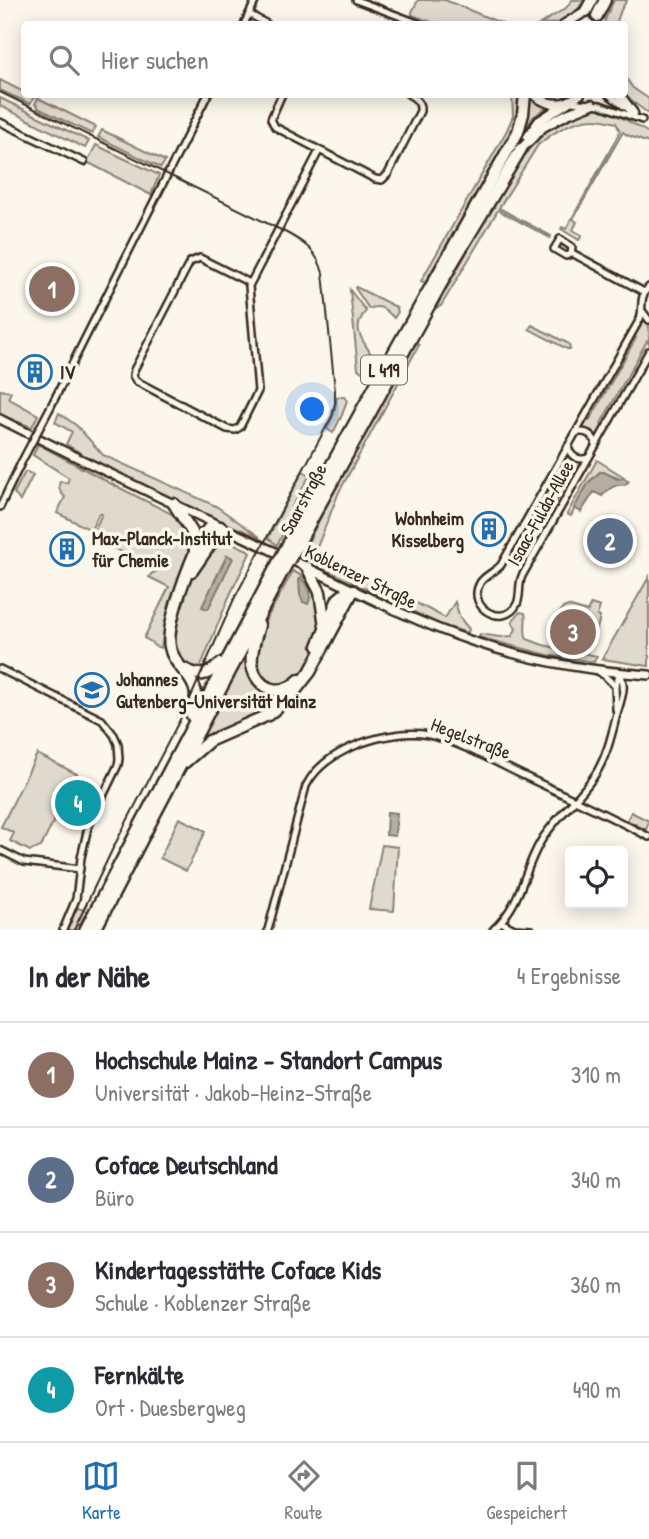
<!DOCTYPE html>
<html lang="de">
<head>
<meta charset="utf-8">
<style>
	:root { --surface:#fff; --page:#f2f2f3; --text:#2b2b33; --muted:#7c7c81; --line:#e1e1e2; --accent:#1f6fb2 }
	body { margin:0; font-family:"Patrick Hand",sans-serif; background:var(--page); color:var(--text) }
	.controls { position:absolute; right:21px; bottom:21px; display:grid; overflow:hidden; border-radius:7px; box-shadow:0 4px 18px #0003 }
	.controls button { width:63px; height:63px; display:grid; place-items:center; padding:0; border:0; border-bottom:2px solid var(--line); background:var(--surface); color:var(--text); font:35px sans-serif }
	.you { position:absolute; left:313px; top:410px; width:24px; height:24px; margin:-18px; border:5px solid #fff; border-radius:50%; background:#1a73e8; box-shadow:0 0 0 10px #1a73e833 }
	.badge { display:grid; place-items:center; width:46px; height:46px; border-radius:50%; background:var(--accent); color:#fff; font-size:23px; font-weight:700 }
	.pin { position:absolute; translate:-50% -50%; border:4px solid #fff; box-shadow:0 2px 7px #0006 }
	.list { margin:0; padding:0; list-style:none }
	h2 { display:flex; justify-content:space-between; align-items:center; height:91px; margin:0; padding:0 28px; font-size:30px }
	h2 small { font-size:23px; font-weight:400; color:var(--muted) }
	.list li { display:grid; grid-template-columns:46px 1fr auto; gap:21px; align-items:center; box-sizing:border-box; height:105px; padding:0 28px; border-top:2px solid var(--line) }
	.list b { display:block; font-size:26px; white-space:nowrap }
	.list p { margin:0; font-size:23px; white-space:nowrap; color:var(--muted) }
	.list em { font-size:23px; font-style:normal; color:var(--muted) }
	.icon { flex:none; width:38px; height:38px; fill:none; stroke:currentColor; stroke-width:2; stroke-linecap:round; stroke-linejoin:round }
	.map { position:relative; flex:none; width:649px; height:930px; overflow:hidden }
	.search { position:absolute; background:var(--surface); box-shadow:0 4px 18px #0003; left:21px; right:21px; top:21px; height:77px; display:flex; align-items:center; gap:18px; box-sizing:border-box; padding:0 24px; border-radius:7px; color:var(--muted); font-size:26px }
	.sheet { height:511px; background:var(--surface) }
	nav { display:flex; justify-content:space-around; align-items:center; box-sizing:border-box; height:98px; border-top:2px solid var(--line); background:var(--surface); font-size:19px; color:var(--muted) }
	nav a { display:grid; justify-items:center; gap:4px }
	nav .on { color:var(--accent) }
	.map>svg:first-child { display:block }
	.green { fill:#dfd9ce; stroke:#8d8276; stroke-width:2 }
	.water { fill:#b6aea2; stroke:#85796d; stroke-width:2 }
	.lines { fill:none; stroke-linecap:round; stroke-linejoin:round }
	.street-casing { stroke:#3b2a1e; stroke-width:10 }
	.secondary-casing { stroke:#3b2a1e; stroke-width:12 }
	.primary-casing { stroke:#3b2a1e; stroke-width:13 }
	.highway-casing { stroke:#3b2a1e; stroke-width:15 }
	.street { stroke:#fbf7ec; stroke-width:5 }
	.secondary { stroke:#fbf7ec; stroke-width:7 }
	.primary { stroke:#fbf7ec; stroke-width:8 }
	.highway { stroke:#fbf7ec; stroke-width:10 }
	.tram { stroke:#3b2a1e; stroke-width:2 }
	.street-bridge-casing { stroke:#3b2a1e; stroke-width:10; stroke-linecap:butt }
	.highway-bridge-casing { stroke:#3b2a1e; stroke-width:15; stroke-linecap:butt }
	.street-bridge { stroke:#fbf7ec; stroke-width:5 }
	.highway-bridge { stroke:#fbf7ec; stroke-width:10 }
	.labels { text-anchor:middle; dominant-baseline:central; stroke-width:7; stroke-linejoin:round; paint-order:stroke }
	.shield { fill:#fbf7ec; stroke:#75685c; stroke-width:2 }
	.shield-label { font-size:18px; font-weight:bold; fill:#3b2a1e }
	.poi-label { font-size:19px; font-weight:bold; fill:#3b2a1e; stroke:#fbf7ec; text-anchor:start }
	.street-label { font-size:19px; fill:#3b2a1e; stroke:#fbf7ec }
</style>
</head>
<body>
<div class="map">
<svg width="649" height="930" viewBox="0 0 649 930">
	<rect width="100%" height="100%" fill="#fbf7ec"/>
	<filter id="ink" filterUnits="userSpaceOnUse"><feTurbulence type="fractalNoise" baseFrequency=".0143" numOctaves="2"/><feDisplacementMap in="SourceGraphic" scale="14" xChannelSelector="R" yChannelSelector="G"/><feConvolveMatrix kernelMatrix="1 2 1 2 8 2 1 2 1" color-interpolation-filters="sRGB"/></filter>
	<g filter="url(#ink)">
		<g class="green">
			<polygon points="418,0 445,0 503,24 437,24 412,15 412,12"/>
			<path d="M572,0H584C571,21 565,24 540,24L566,8Z"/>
			<polygon points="614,0 627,0 621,10 616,24 604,24 607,15"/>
			<polygon points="625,77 633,88 649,99 649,114 624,95"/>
			<polygon points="0,80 24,92 24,94 34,97 30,104 0,90"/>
			<polygon points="512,95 521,95 516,123 425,283 421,281 506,132 513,116"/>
			<polygon points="528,95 532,95 549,106 533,117 519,140"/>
			<polygon points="0,98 89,141 85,148 0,106"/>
			<polygon points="38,98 96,127 92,134 38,108 38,106 35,104"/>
			<path d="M593,107L617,115L649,133V143L627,135L623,132L573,219L577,222L573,230L582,235L579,240L561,229L562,227L566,229L614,143L620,131L616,123C609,121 601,119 594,119C574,119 552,133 538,145L499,208L551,236L550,238L498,210L441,306L436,308L495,201L513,175L534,140L546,129L587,108Z"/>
			<polygon points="102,130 165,161 161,168 98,137"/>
			<polygon points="96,145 159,175 151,195 87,162"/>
			<path d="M356,287L396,307L398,312L394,318C387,311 381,303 369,309L355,288Z"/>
			<path d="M350,290L366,311C350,329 363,339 372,356L366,369L362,372L358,369Z"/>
			<polygon points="644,317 649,322 649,344 647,341 601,423 603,429 597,435 581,427 587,416 590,420 636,338 634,333"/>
			<polygon points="532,325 569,344 570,349 567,349 529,329"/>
			<polygon points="416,343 419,345 339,492 314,555 310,561 301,557 326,506"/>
			<polygon points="0,390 11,392 8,398 38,415 32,427 0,415"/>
			<polygon points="337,397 344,397 347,400 342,415 333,433 327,429 334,414"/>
			<polygon points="59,413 77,426 103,455 216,506 260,537 229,525 96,463 66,444 72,432 55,422"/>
			<path d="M38,444L108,482L172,514C181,521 188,530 189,541C190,557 175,588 170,604C166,619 164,633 161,648L154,646L151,642L144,638L169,587L149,577L151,574L157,571L156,569L91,537L102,514L99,513L91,530L57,513L65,497C60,493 58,487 60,481L67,483L69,478L33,455Z"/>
			<path d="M565,454L583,464L577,476L573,472L547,519L549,525L545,531H538L533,533C530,523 527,523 532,512L535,515L561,469L560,464Z"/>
			<polygon points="597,460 624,477 621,479 600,472 589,482 571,516 567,514"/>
			<polygon points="303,471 310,475 279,530 283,534 277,545 268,538"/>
			<polygon points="25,472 27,472 33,475 20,501 14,493"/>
			<path d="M230,542L248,550L250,553L229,597L198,673C188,667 179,661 175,650C167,628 191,573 206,556C212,550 221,544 230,542Z"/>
			<polygon points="319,552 445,618 455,602 460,618 469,629 468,633 441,625 314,564"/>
			<path d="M293,571C301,575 308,580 313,588C326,611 318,659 299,677C294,681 286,684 280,688L263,682L255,661L262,627Z"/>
			<polygon points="649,577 649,666 602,659"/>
			<polygon points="591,604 600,607 597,616 600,617 597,629 556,619 563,608 568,606 587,612"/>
			<path d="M520,612L525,613C527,622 523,631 527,639L543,645L597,656L594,662L548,655L479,637L480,634L500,637L512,636L516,629L512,621Z"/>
			<polygon points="247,657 250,674 254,681 288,693 264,712 205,741 200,741 243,660"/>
			<polygon points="37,754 77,774 41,847 30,851 10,841 14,833 1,827"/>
			<polygon points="631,812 649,821 646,830 627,820"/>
			<polygon points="179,818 206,831 186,871 160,858"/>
			<polygon points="382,845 398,847 394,911 369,909"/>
			<polygon points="78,908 87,911 77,930 67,930 76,910"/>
		</g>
		<g class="water">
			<path d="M600,472H604L617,479L624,478L629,481L625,485C616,483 608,489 602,496L594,492L581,512L574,508L589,482Z"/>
			<polygon points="227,555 233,558 208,609 202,607"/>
			<path d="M300,578C310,586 313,592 308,604L303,602L300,595L299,579Z"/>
			<polygon points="387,812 397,813 395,836 386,835"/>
		</g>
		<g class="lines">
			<g class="street-casing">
				<g id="street">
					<polyline points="356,0 420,24"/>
					<polyline points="249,14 267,24"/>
					<polyline points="244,24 256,0"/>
					<path d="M282,94L271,119L275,127L375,179L382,180L388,174L420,111C421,102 415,98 408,94"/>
					<polyline points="608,94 625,107"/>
					<polyline points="571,102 600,105 642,120"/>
					<polyline points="0,122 84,162"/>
					<polygon points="560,239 572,247 571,254 566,256 554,249"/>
					<polyline points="572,253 644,292"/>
					<polyline points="250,283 200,258 190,262 134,370 133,376 136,381 227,429 235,430 240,427 258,391 249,286 319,151"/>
					<path d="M649,287C638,298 644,307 640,319L501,565C495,572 485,575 480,583C466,608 504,629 517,604C521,595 518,585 522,576L649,351"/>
					<polyline points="643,312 649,320"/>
					<polyline points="50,408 208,94"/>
					<path d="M576,433C586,430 594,435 596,445"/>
					<path d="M568,446C570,457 578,461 588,458"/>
					<polyline points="0,507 21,463"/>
					<polyline points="0,669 102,720 114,735 118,744 119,759 118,765 88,827 81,858 76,899 63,930"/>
					<polyline points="598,671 606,677 615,686"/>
					<polyline points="616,710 615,686 620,673"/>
					<polyline points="0,850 24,862 80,869"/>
					<polyline points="501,922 514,929 531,930"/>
					<path d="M268,930L306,786C325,748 390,728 429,735C454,740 494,761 518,773C562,794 606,814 649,837"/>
					<path d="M493,930C523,902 522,873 541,841C557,815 583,796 598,770C608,752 612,733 617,714C621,699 627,687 620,673"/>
				</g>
			</g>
			<g class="secondary-casing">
				<path id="secondary" d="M0,419C90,465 182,508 273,551C339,582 403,618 472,641C527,660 591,671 649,675"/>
			</g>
			<g class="primary-casing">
				<g id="primary">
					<polyline points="565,24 586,11"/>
					<path d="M534,94C548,107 565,107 580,94"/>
					<polyline points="619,94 633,113"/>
					<polyline points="528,137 539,121 567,103"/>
					<polyline points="521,149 543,127 567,114 592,104"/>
				</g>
			</g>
			<g class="highway-casing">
				<g id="highway">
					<polyline points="586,11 592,0"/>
					<polyline points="597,16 605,0"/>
					<polyline points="174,504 192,532 195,550"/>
					<polyline points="287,546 381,375 518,132 523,114 525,94"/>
					<polyline points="295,550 452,264 521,149"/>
					<polyline points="307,567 320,592 325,626"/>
					<polyline points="192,571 214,539 220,527"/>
					<path d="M259,625C256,637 250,652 252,665C257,690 281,698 299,680"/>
					<polyline points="318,646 338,599 344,594 353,591"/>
					<path d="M184,669C200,677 208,676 220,664"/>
					<path d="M192,716C193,709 196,701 196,694C194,676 173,665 170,647C165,624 191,560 202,537L208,529L220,527"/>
					<polyline points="185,762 209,741 268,715 292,695 310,672 353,591"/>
					<polyline points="85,930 278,563"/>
					<polyline points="95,930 155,814 285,567"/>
				</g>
			</g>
			<use href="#street" class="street"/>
			<use href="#secondary" class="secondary"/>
			<use href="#primary" class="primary"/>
			<use href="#highway" class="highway"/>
			<path class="tram" d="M0,92L283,231C302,241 317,250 323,273L335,390V403L332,416L234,599L187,706L113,848L74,930"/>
			<g class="street-bridge-casing">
				<polyline id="street-bridge" points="21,463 50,408"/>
			</g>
			<g class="highway-bridge-casing">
				<g id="highway-bridge">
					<polyline points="278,563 287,546"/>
					<polyline points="285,567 295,550"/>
				</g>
			</g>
			<use href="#street-bridge" class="street-bridge"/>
			<use href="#highway-bridge" class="highway-bridge"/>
		</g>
	</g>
	<defs>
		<g id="building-ring" transform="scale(1.75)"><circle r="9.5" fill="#fbf7ec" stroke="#1f6fb2" stroke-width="1.5"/><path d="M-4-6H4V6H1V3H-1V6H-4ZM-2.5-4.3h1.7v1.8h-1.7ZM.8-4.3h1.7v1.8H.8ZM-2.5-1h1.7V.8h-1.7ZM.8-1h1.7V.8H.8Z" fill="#1f6fb2"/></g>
		<g id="university-ring" transform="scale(1.75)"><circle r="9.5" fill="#fbf7ec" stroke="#1f6fb2" stroke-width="1.5"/><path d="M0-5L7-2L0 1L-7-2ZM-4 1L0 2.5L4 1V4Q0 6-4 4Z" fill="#1f6fb2"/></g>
	</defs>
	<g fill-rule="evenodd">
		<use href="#building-ring" x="35" y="372"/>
		<use href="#building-ring" x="489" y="529"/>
		<use href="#building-ring" x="67" y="549"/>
		<use href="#university-ring" x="92" y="690"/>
	</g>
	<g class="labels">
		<rect class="shield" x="361" y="355.5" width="46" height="29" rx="5"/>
		<g class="shield-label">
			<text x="384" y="370">L 419</text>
		</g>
		<g class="poi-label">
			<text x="60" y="372">IV</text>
			<text x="464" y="518" text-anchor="end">Wohnheim<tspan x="464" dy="22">Kisselberg</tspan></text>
			<text x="92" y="538">Max-Planck-Institut<tspan x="92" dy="22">für Chemie</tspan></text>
			<text x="116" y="679">Johannes<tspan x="116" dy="22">Gutenberg-Universität Mainz</tspan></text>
		</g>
		<g class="street-label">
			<text transform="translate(303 499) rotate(-62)">Saarstraße</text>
			<text transform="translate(540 513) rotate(-61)">Isaac-Fulda-Allee</text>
			<text transform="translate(361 576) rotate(26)">Koblenzer Straße</text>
			<text transform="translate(471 738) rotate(21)">Hegelstraße</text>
		</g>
	</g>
</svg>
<div class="controls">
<button><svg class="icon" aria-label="locate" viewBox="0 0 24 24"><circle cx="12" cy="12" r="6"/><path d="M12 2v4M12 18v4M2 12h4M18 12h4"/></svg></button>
</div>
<div class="you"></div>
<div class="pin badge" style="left:52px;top:289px;background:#8d6e63">1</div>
<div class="pin badge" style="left:610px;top:541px;background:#5c6f8a">2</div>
<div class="pin badge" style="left:573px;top:632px;background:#8d6e63">3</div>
<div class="pin badge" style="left:78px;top:803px;background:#0f9aa8">4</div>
<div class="search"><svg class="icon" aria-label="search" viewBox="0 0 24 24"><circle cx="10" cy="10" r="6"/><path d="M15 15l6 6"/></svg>Hier suchen</div>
</div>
<section class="sheet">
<h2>In der Nähe<small>4 Ergebnisse</small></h2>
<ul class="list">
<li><span class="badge" style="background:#8d6e63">1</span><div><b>Hochschule Mainz - Standort Campus</b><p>Universität · Jakob-Heinz-Straße</p></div><em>310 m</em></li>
<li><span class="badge" style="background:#5c6f8a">2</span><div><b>Coface Deutschland</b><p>Büro</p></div><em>340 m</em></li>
<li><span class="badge" style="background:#8d6e63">3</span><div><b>Kindertagesstätte Coface Kids</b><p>Schule · Koblenzer Straße</p></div><em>360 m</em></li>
<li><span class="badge" style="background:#0f9aa8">4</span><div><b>Fernkälte</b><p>Ort · Duesbergweg</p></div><em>490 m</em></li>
</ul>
</section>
<nav>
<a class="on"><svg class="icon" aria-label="map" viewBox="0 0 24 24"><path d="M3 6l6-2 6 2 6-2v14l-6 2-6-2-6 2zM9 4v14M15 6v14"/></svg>Karte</a>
<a><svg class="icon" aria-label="directions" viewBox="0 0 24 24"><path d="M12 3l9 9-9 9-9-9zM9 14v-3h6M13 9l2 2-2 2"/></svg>Route</a>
<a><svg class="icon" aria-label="saved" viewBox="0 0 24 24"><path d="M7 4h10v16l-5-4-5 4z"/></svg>Gespeichert</a>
</nav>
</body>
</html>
